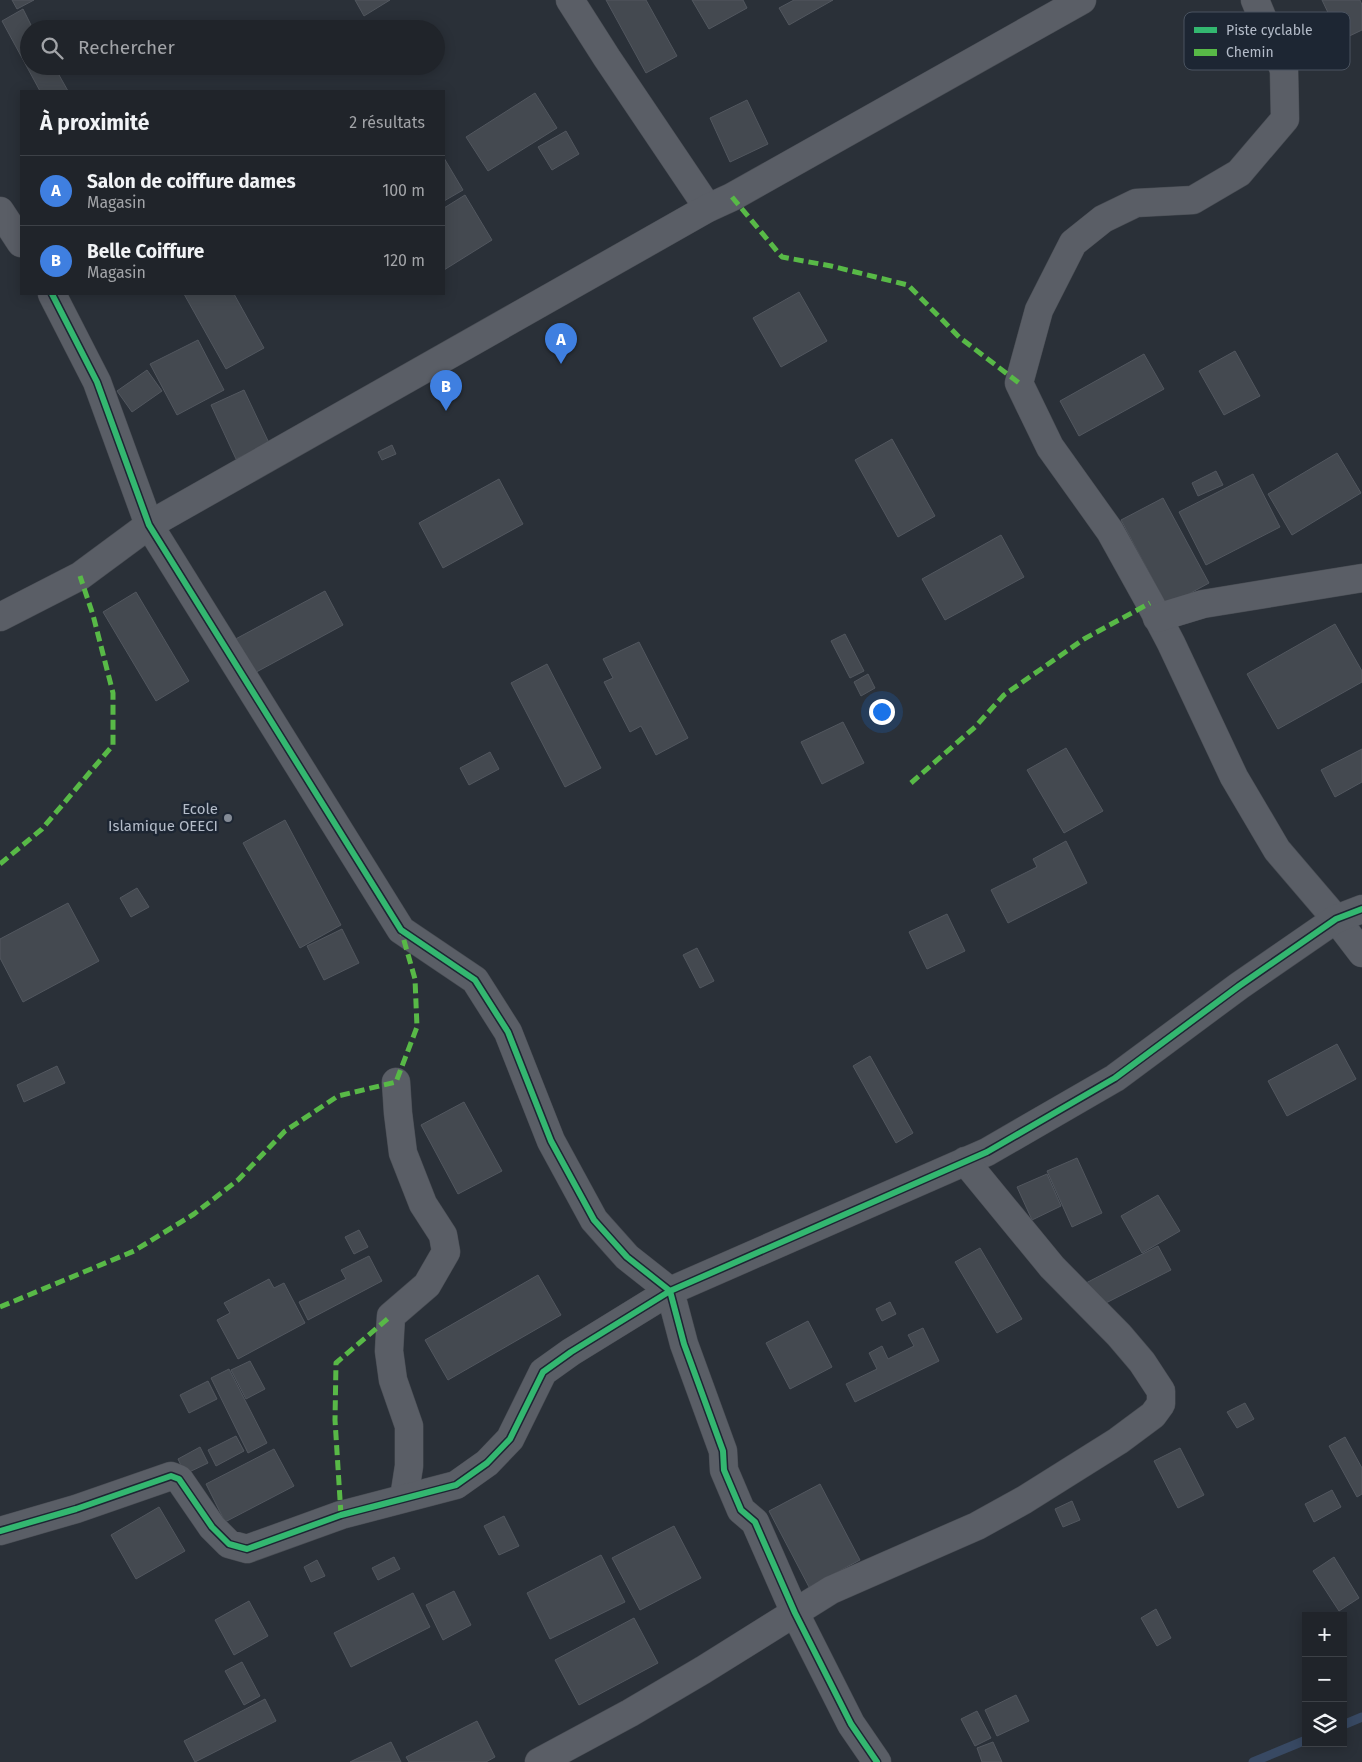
<!DOCTYPE html>
<html lang="fr">
<head>
<meta charset="utf-8">
<style>
	:root { --surface:#20242a; --page:#282c32; --text:#f1f3f6; --muted:#a2a4a8; --line:#3d4147; --accent:#d93025 }
	body { margin:0; font-family:"Fira Sans",sans-serif; background:var(--page); color:var(--text) }
	.controls { position:absolute; right:15px; bottom:15px; display:grid; overflow:hidden; border-radius:0px; box-shadow:0 2px 12px #0003 }
	.controls button { width:45px; height:45px; display:grid; place-items:center; padding:0; border:0; border-bottom:1px solid var(--line); background:var(--surface); color:var(--text); font:25px sans-serif }
	.you { position:absolute; left:881px; top:711px; width:18px; height:18px; margin:-12px; border:4px solid #fff; border-radius:50%; background:#1a73e8; box-shadow:0 0 0 8px #1a73e833 }
	.badge { display:grid; place-items:center; width:32px; height:32px; border-radius:50%; background:var(--accent); color:#fff; font-size:16px; font-weight:700 }
	.pin { position:absolute; translate:-50% -41px; filter:drop-shadow(0 1px 2px #0008) }
	.pin::after { content:''; position:absolute; top:26px; width:18px; height:15px; background:inherit; clip-path:polygon(0 0,100% 0,50% 100%) }
	.list { margin:0; padding:0; list-style:none }
	h2 { display:flex; justify-content:space-between; align-items:center; height:65px; margin:0; padding:0 20px; font-size:21px }
	h2 small { font-size:16px; font-weight:400; color:var(--muted) }
	.list li { display:grid; grid-template-columns:32px 1fr auto; gap:15px; align-items:center; box-sizing:border-box; height:70px; padding:0 20px; border-top:1px solid var(--line) }
	.list b { display:block; font-size:19px; white-space:nowrap }
	.list p { margin:0; font-size:16px; white-space:nowrap; color:var(--muted) }
	.list em { font-size:16px; font-style:normal; color:var(--muted) }
	.icon { flex:none; width:28px; height:28px; fill:none; stroke:currentColor; stroke-width:2; stroke-linecap:round; stroke-linejoin:round }
	.map { position:relative; flex:none; width:1362px; height:1762px; overflow:hidden }
	.search { position:absolute; background:var(--surface); box-shadow:0 2px 12px #0003; left:20px; top:20px; width:425px; height:55px; display:flex; align-items:center; gap:12px; box-sizing:border-box; padding:0 18px; border-radius:28px; color:var(--muted); font-size:19px }
	.panel { position:absolute; background:var(--surface); box-shadow:0 2px 12px #0003; left:20px; top:90px; width:425px; height:205px; border-radius:0px }
	.map>svg:first-child { display:block }
	.lines { fill:none; stroke-linecap:round; stroke-linejoin:round }
	.stream { stroke:#384963; stroke-width:9 }
	.building { fill:#444950; stroke:#52575f }
	.minor-casing { stroke:#484c53; stroke-width:29 }
	.minor { stroke:#5a5e66; stroke-width:28 }
	.quiet { stroke:#58b947; stroke-width:5; stroke-dasharray:10 5; stroke-linecap:butt }
	.cycleway-casing { stroke:#1d2633; stroke-width:9 }
	.cycleway { stroke:#33b770; stroke-width:6 }
	.poi-dot { fill:#848b96; stroke:#1d2633; stroke-width:2 }
	.labels { text-anchor:middle; dominant-baseline:central; stroke-width:5; stroke-linejoin:round; paint-order:stroke }
	.poi-label { font-size:15px; fill:#b4bcc9; stroke:#1d2633; text-anchor:end }
	.key { fill:#1d2633; stroke:#4a5360; stroke-width:1 }
	.key-label { font-size:14px; fill:#b4bcc9 }
</style>
</head>
<body>
<div class="map">
<svg width="1362" height="1762" viewBox="0 0 1362 1762">
	<rect width="100%" height="100%" fill="#2a3038"/>
	<g class="lines">
		<g class="stream">
			<polyline points="1343,1725 1362,1717"/>
			<polyline points="1253,1762 1306,1740"/>
		</g>
	</g>
	<g class="building">
		<polygon points="12,0 34,0 17,9"/>
		<polygon points="355,0 390,0 364,16"/>
		<polygon points="606,0 646,0 677,56 646,73"/>
		<polygon points="692,0 743,0 747,8 709,29"/>
		<polygon points="794,0 833,0 789,25 779,8"/>
		<polygon points="1322,0 1360,0 1362,5 1362,30 1341,40"/>
		<polygon points="23,9 33,29 29,29 29,66 54,66 68,91 40,91 2,21"/>
		<polygon points="535,93 557,128 488,171 466,137"/>
		<polygon points="747,100 768,144 730,162 710,118"/>
		<polygon points="566,131 579,154 552,170 538,147"/>
		<polygon points="444,158 463,190 444,201"/>
		<polygon points="465,195 492,240 444,270 444,208"/>
		<polygon points="799,292 827,341 781,367 753,318"/>
		<polygon points="184,294 234,294 264,348 226,369"/>
		<polygon points="198,340 224,390 177,415 150,364"/>
		<polygon points="1235,351 1260,396 1224,415 1199,371"/>
		<polygon points="1144,354 1164,389 1079,436 1060,401"/>
		<polygon points="147,370 162,391 132,412 117,391"/>
		<polygon points="244,390 269,443 236,459 211,405"/>
		<polygon points="892,439 935,516 898,537 855,460"/>
		<polygon points="392,445 396,454 382,460 378,452"/>
		<polygon points="1337,453 1361,493 1292,535 1268,494"/>
		<polygon points="1216,471 1223,485 1198,496 1192,483"/>
		<polygon points="1253,474 1280,527 1206,565 1179,512"/>
		<polygon points="499,479 523,524 443,568 419,523"/>
		<polygon points="1163,498 1209,583 1167,606 1121,520"/>
		<polygon points="1001,535 1024,577 945,620 922,579"/>
		<polygon points="325,591 343,625 249,676 230,642"/>
		<polygon points="136,592 189,681 156,701 103,612"/>
		<polygon points="1335,624 1362,671 1362,682 1278,729 1247,674"/>
		<polygon points="845,634 864,671 850,678 831,641"/>
		<polygon points="639,642 688,738 656,755 641,726 630,732 604,682 613,678 603,659"/>
		<polygon points="547,664 601,768 565,787 511,683"/>
		<polygon points="868,674 875,688 861,696 854,682"/>
		<polygon points="843,722 864,763 822,784 801,742"/>
		<polygon points="1066,748 1103,811 1064,833 1027,770"/>
		<polygon points="1362,749 1362,782 1335,797 1321,770"/>
		<polygon points="490,752 499,769 469,785 460,768"/>
		<polygon points="285,820 341,925 300,948 243,843"/>
		<polygon points="1066,841 1087,883 1008,923 991,890 1037,867 1033,859"/>
		<polygon points="137,888 149,907 131,917 120,898"/>
		<polygon points="68,903 99,961 23,1002 0,958 0,939"/>
		<polygon points="947,914 965,951 927,969 909,932"/>
		<polygon points="342,929 359,963 324,980 307,946"/>
		<polygon points="697,948 714,981 700,988 683,955"/>
		<polygon points="1337,1044 1356,1079 1287,1116 1268,1081"/>
		<polygon points="870,1056 913,1133 896,1143 853,1066"/>
		<polygon points="57,1066 65,1083 24,1102 17,1085"/>
		<polygon points="464,1102 502,1171 458,1194 421,1125"/>
		<polygon points="1077,1158 1102,1213 1072,1227 1047,1171"/>
		<polygon points="1047,1174 1061,1206 1032,1220 1017,1187"/>
		<polygon points="1158,1195 1180,1231 1142,1253 1121,1216"/>
		<polygon points="359,1230 368,1247 354,1254 345,1237"/>
		<polygon points="1158,1246 1171,1270 1096,1308 1084,1284"/>
		<polygon points="980,1248 1022,1319 997,1333 955,1262"/>
		<polygon points="369,1256 382,1281 308,1320 299,1302 346,1279 341,1270"/>
		<polygon points="538,1275 561,1315 448,1380 425,1340"/>
		<polygon points="269,1279 274,1288 284,1283 305,1323 238,1359 217,1320 230,1313 224,1303"/>
		<polygon points="890,1302 896,1314 882,1321 876,1309"/>
		<polygon points="808,1321 832,1367 790,1389 766,1343"/>
		<polygon points="923,1328 939,1361 855,1402 846,1384 877,1369 869,1353 882,1346 888,1359 914,1346 908,1335"/>
		<polygon points="250,1361 265,1389 246,1399 231,1370"/>
		<polygon points="229,1369 267,1443 248,1453 211,1378"/>
		<polygon points="208,1381 217,1399 189,1413 180,1395"/>
		<polygon points="1245,1403 1254,1419 1237,1428 1227,1412"/>
		<polygon points="236,1436 244,1451 216,1466 208,1450"/>
		<polygon points="1345,1437 1362,1468 1362,1494 1357,1497 1329,1446"/>
		<polygon points="200,1447 208,1463 185,1474 178,1459"/>
		<polygon points="1180,1448 1204,1495 1178,1508 1154,1461"/>
		<polygon points="274,1449 294,1486 225,1522 206,1484"/>
		<polygon points="820,1484 860,1560 809,1587 769,1511"/>
		<polygon points="1332,1490 1341,1507 1314,1522 1305,1504"/>
		<polygon points="1072,1501 1080,1520 1063,1527 1055,1509"/>
		<polygon points="159,1507 185,1551 136,1579 111,1535"/>
		<polygon points="504,1516 519,1546 499,1555 484,1526"/>
		<polygon points="674,1526 701,1578 640,1610 612,1558"/>
		<polygon points="601,1555 625,1602 550,1639 527,1593"/>
		<polygon points="394,1557 400,1569 378,1580 372,1568"/>
		<polygon points="1334,1557 1359,1598 1339,1611 1313,1571"/>
		<polygon points="317,1560 325,1576 311,1582 304,1567"/>
		<polygon points="454,1591 471,1625 443,1640 426,1605"/>
		<polygon points="413,1593 430,1627 351,1667 334,1633"/>
		<polygon points="249,1601 268,1636 234,1655 215,1620"/>
		<polygon points="1156,1609 1171,1638 1157,1646 1141,1618"/>
		<polygon points="634,1618 658,1663 579,1705 555,1660"/>
		<polygon points="242,1662 260,1696 244,1705 225,1671"/>
		<polygon points="1016,1695 1029,1721 997,1736 985,1710"/>
		<polygon points="265,1699 276,1721 195,1762 184,1741"/>
		<polygon points="977,1711 991,1738 975,1746 961,1719"/>
		<polygon points="477,1721 495,1757 486,1762 409,1762 406,1757"/>
		<polygon points="391,1742 401,1762 350,1762"/>
		<polygon points="993,1742 1002,1762 982,1762 977,1748"/>
	</g>
	<g class="lines">
		<g class="minor-casing">
			<g id="minor">
				<polyline points="570,0 607,58 708,208"/>
				<polyline points="1255,0 1284,70 1285,119 1239,173 1193,200 1136,203 1103,219 1073,243 1039,310 1019,383 1050,447 1110,531 1150,603 1171,643 1234,777 1277,850 1336,919 1362,953"/>
				<polyline points="0,211 21,243"/>
				<polyline points="52,294 97,382 149,525 401,930 475,980 508,1032 551,1141 594,1220 627,1257 670,1291 684,1344 723,1451 724,1470 741,1510 755,1522 795,1613 851,1724 877,1762"/>
				<polyline points="0,617 80,576 149,525 708,208 732,197 1082,0"/>
				<polyline points="1157,618 1203,604 1362,578"/>
				<polyline points="396,1082 398,1113 403,1153 423,1204 443,1235 446,1252 427,1285 391,1316 389,1351 393,1380 409,1426 409,1466 404,1498"/>
				<polyline points="0,1531 76,1509 171,1476 179,1479 212,1527 229,1544 247,1549 341,1515 456,1485 487,1463 510,1439 543,1372 571,1352 670,1291 987,1152 1115,1078 1239,986 1336,919 1362,909"/>
				<polyline points="539,1762 630,1713 703,1670 831,1590 977,1526 1024,1500 1118,1441 1153,1415 1161,1404 1161,1391 1142,1362 1119,1335 1052,1267 965,1161"/>
			</g>
		</g>
		<use href="#minor" class="minor"/>
		<g class="quiet">
			<polyline points="732,197 782,257 831,266 908,285 959,337 1019,383"/>
			<polyline points="911,783 975,727 1004,695 1084,639 1150,603"/>
			<polyline points="0,864 42,829 113,745 113,693 93,615 80,576"/>
			<polyline points="0,1307 134,1251 194,1214 238,1180 285,1131 338,1096 396,1082 417,1027 415,979 401,930"/>
			<polyline points="341,1515 335,1420 336,1363 391,1316"/>
		</g>
		<g class="cycleway-casing">
			<g id="cycleway">
				<polyline points="52,294 97,382 149,525 401,930 475,980 508,1032 551,1141 594,1220 627,1257 670,1291 684,1344 723,1451 724,1470 741,1510 755,1522 795,1613 851,1724 877,1762"/>
				<polyline points="0,1531 76,1509 171,1476 179,1479 212,1527 229,1544 247,1549 341,1515 456,1485 487,1463 510,1439 543,1372 571,1352 670,1291 987,1152 1115,1078 1239,986 1336,919 1362,909"/>
			</g>
		</g>
		<use href="#cycleway" class="cycleway"/>
	</g>
	<circle class="poi-dot" cx="228" cy="818" r="5"/>
	<g class="labels">
		<g class="poi-label">
			<text x="218" y="809">Ecole<tspan x="218" dy="17">Islamique OEECI</tspan></text>
		</g>
	</g>
	<rect x="1184" y="12" width="166" height="58" rx="8" class="key"/>
	<rect x="1194" y="27" width="23" height="6" fill="#33b770"/>
	<rect x="1194" y="49" width="23" height="7" fill="#58b947"/>
	<g class="key-label">
		<text x="1226" y="35">Piste cyclable</text>
		<text x="1226" y="57">Chemin</text>
	</g>
</svg>
<div class="controls">
<button>+</button>
<button>−</button>
<button><svg class="icon" aria-label="layers" viewBox="0 0 24 24"><path d="M12 4l9 5-9 5-9-5zM3 14l9 5 9-5"/></svg></button>
</div>
<div class="you"></div>
<div class="pin badge" style="left:561px;top:364px;background:#3f7fe0">A</div>
<div class="pin badge" style="left:446px;top:411px;background:#3f7fe0">B</div>
<div class="search"><svg class="icon" aria-label="search" viewBox="0 0 24 24"><circle cx="10" cy="10" r="6"/><path d="M15 15l6 6"/></svg>Rechercher</div>
<section class="panel">
<h2>À proximité<small>2 résultats</small></h2>
<ul class="list">
<li><span class="badge" style="background:#3f7fe0">A</span><div><b>Salon de coiffure dames</b><p>Magasin</p></div><em>100 m</em></li>
<li><span class="badge" style="background:#3f7fe0">B</span><div><b>Belle Coiffure</b><p>Magasin</p></div><em>120 m</em></li>
</ul>
</section>
</div>
</body>
</html>
